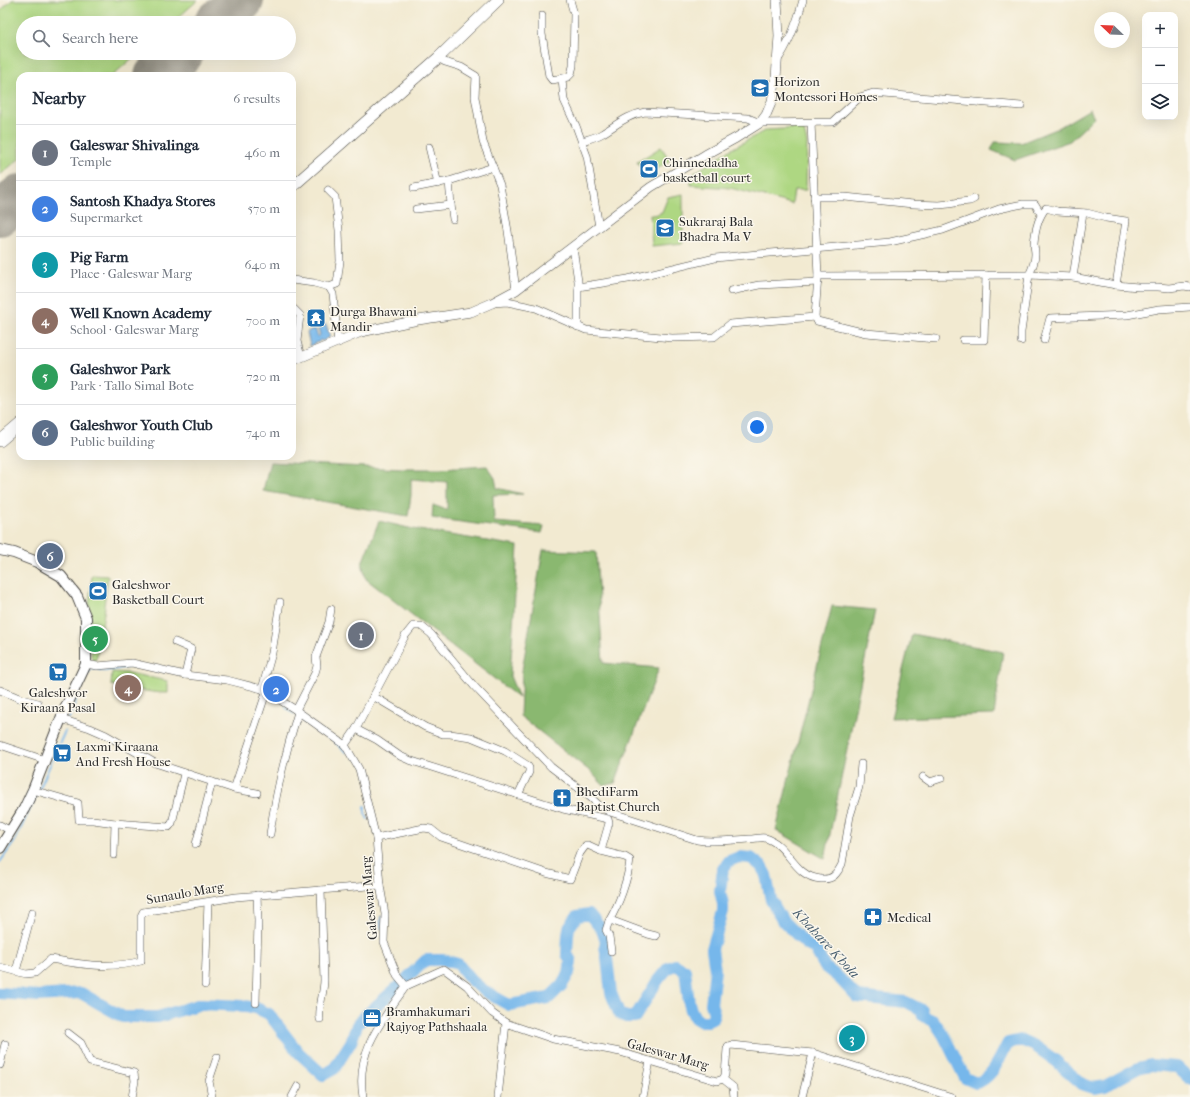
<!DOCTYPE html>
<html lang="en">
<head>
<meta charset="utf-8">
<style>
	:root { --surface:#fff; --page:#f6f6f7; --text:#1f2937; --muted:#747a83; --line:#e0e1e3; --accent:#1f6fb2 }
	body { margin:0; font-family:"IM FELL French Canon",serif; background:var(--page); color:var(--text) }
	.controls { position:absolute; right:12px; top:12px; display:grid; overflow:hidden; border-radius:8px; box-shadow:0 4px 16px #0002 }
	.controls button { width:36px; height:36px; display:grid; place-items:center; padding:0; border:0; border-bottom:1px solid var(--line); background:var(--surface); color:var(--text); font:20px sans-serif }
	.compass { position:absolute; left:1094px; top:12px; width:36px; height:36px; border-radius:50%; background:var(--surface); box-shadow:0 4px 16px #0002; rotate:293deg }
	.you { position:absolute; left:757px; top:427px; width:14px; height:14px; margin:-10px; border:3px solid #fff; border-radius:50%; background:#1a73e8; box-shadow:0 0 0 6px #1a73e833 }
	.badge { display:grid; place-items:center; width:26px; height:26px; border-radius:50%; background:var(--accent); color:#fff; font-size:13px; font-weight:700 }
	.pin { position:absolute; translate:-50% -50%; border:2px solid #fff; box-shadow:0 1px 4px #0006 }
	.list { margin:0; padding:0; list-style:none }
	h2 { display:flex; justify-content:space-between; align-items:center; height:52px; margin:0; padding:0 16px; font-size:17px }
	h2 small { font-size:13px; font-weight:400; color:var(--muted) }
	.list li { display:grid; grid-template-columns:26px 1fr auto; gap:12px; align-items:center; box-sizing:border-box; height:56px; padding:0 16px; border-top:1px solid var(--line) }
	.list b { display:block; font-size:15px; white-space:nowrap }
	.list p { margin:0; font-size:13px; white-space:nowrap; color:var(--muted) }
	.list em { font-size:13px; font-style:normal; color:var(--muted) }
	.icon { flex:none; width:22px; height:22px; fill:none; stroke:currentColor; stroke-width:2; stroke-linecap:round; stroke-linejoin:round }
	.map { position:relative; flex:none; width:1190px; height:1097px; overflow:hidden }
	.search { position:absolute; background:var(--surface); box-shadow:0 4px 16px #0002; left:16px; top:16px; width:280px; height:44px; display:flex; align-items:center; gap:10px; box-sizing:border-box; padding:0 14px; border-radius:22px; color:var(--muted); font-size:15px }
	.panel { position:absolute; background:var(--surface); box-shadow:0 4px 16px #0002; left:16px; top:72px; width:280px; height:388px; border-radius:12px }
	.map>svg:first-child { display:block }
	.green { fill:#aed782; stroke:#6c8156 }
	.forest { fill:#8ab870; stroke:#5a724e }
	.water { fill:#76b7eb; stroke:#50718b }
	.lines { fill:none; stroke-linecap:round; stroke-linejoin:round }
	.stream { stroke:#76b7eb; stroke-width:2 }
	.river { stroke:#76b7eb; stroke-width:12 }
	.runway { stroke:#8e8a7e; stroke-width:44 }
	.minor-casing { stroke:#494844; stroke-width:8 }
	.tertiary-casing { stroke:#494844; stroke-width:10 }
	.secondary-casing { stroke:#494844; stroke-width:12 }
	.primary-casing { stroke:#494844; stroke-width:12 }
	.minor { stroke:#fff; stroke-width:7 }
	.tertiary { stroke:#fff; stroke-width:9 }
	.secondary { stroke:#fff; stroke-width:10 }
	.primary { stroke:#fff; stroke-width:11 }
	.labels { text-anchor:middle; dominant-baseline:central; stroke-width:3; stroke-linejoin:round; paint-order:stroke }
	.poi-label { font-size:13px; fill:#2b2b2b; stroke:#fbf7ec; text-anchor:start }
	.street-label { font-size:13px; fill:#2b2b2b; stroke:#fbf7ec }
	.water-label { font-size:14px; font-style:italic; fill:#455c6e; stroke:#fbf7ec }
</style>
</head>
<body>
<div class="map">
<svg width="1190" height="1097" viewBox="0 0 1190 1097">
	<rect width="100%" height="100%" fill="#fbf7ec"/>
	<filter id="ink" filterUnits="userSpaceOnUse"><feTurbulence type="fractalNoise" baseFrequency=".025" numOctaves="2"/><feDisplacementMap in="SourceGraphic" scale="8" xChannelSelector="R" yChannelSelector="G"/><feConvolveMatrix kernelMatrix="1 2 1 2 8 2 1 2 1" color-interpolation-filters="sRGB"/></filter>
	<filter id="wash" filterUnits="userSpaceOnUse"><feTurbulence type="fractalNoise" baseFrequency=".012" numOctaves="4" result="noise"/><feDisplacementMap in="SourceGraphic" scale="16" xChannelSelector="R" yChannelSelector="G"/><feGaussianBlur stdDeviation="0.9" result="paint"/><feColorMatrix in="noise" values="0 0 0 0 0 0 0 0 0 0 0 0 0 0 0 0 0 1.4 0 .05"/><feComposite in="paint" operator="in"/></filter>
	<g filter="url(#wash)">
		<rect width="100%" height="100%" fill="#f2ead1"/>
		<g class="green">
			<polygon points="12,0 198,0 172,23 23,23 23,53 138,53 112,76 20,76 20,158 0,175 0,11"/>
			<polygon points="800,128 804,131 807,143 806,190 794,190 792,204 730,188 691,185 690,176 726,152 766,130"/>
			<polygon points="661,147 670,160 646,177 637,162"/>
			<polygon points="683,194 683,243 652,246 650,214 655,215 662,212 668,197"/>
			<polygon points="92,575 108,576 104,606 105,607 97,656 95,661 91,657 91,624 89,605"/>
			<path d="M112,672L129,673L167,681L168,684V693C149,693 130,688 111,685Z"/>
		</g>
		<g class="forest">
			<polygon points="1090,109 1094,118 1070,141 1015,160 991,150 995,142 1021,143 1058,128"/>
			<polygon points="270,462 402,469 441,469 487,466 495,478 497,488 523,494 493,495 494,522 544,526 542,533 432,518 433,505 447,510 447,482 411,479 411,495 408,516 263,491"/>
			<polygon points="379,521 413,529 518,546 510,676 519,698 366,579 362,563"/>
			<polygon points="543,550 596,552 603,663 659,668 615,783 604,786 591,772 520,716 522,670"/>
			<polygon points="832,606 875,610 825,859 776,830"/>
			<polygon points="912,634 1003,652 994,715 891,718"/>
		</g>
		<polygon class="water" points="326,324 330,337 323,341 320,340 318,343 317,342 310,346 307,332 315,328 318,337 320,335 318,328"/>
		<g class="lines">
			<g class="stream">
				<polyline points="85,677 90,670 94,668 104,671 133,666"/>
				<polyline points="285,707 294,714"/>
				<polyline points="298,717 333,740 346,752"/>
				<polyline points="69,718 81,687"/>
				<polyline points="39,790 65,731"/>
				<polyline points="365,806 365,813 368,819"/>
				<polyline points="0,862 15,841 36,796"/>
				<polyline points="381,928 381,917"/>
			</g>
			<g class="river">
				<path d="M407,978L426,960H443L458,964L472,981L486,992L509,1005L549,998L562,985L569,973L571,961L567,954L568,935L569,928L577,916L589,914L602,930L606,941L605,946L607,958L611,993L619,1013L626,1017H635L658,980L668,968L675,965L685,970L689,1003L691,1010L695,1018L700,1021H708L712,1019L714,1013L711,1004L715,970L712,949L723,911V904L720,891L723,869L729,861L739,857L751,858L761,866L766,875L771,900L782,920L807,945L815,949L825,967L839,978L857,997L906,1002L922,1010L923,1016L934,1021L944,1036L965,1078L976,1083C993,1078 1000,1057 1008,1043L1021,1040L1035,1046L1056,1061L1082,1084L1094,1088L1105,1086L1138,1068L1151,1065L1177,1067L1190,1079"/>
				<polyline points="0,993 38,996 81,993 123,1017 158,1017 201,1004 244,1006 256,1008 269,1014 298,1052 323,1075 334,1069 351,1042 357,1025 365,1016 401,984"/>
			</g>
			<g class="runway">
				<polyline points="216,23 242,0"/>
				<polyline points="156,76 182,53"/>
				<polyline points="0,214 20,196"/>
			</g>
		</g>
	</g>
	<g filter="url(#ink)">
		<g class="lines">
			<g class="minor-casing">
				<g id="minor">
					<polyline points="542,16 542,34 549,76 552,80 568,77 571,74 573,66 574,14 570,0"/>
					<polyline points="438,58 445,62 461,67 476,76 475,97 483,142 500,185 508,231 516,290"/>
					<path d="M777,61C790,43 797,22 803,0"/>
					<polyline points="562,79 564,100 576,126 587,156 599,227"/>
					<path d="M582,141C588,139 597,137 603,133C618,124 627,115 645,112L748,118L760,123L833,122L860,97L873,93L1021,106"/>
					<polyline points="429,147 438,184"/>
					<polyline points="449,181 451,205"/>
					<polyline points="414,188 449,181 493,167"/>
					<polyline points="328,190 335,197 339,230 340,261 337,284 329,287"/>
					<polyline points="814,197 845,197 913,204 939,205 949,204 960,202 970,201 974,199"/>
					<polyline points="416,209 451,205 453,219"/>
					<polyline points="573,248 578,281 578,327"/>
					<polyline points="818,276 1029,275 1073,277 1116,285 1138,287 1158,287 1169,288 1184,286 1190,287"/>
					<polyline points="1073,277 1083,213"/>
					<polyline points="292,280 314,283 329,287 333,294 338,343"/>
					<polyline points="578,287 628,279 715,258 890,242 943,230 999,209 1023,204 1035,204 1041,214"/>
					<polyline points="731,291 759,285 818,282"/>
					<polyline points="493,303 507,302 536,308 586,330 672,338 714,337 730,324 815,317 818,276 811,123"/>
					<polyline points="292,309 294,309 300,315 297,341 301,357"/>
					<polyline points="815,317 817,321 866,333 936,339"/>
					<polyline points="963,340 984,340 986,275"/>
					<polyline points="1044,340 1050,318 1127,315 1159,309 1190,307"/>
					<path d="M1021,341V332L1029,275C1032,269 1035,261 1035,254C1035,250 1034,247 1034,244C1035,232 1038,217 1046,208L1057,211L1087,213L1106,218L1126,221L1116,285"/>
					<polyline points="175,642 191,649 185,675"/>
					<polyline points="86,664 97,666 132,663 185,675 227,680 262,689 296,710 345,745 359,769 376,838 380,885 385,914 384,942 397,975 406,986 444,969 467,986 492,1013 506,1023 553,1039 620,1052 717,1081 723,1079 725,1075 727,1049 728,1046 731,1045 813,1053 952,1097"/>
					<polyline points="262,689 272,653 280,602"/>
					<polyline points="0,690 19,698 38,703"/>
					<polyline points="373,696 425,727 443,734 450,734 471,737 505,751 527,765 529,768 529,772 518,795"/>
					<polyline points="296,710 315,673 317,666 316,657 329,622 331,609"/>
					<polyline points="61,719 90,728 106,735 155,763 234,789 265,696 266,691"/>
					<polyline points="356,729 377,740 400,756 409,760 563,809 608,819 609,823 601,851 588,845 586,845 580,853 570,879 546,873 441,837 431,829 424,828 376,838"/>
					<polyline points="0,745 45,760"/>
					<path d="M345,745L356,729L405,636L413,626H421L431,634L474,686L551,767L590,797L600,806L610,812L697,840C715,843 731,840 749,839C754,839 761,837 765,838C789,844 793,877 821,879C833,880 837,874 842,864L850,816L859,787L861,764"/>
					<polyline points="923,777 930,782 942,778"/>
					<polyline points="234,789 257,793"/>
					<polyline points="33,790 78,803 79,820 93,820 115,823 169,827 172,823 184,774"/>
					<polyline points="0,825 11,831"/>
					<path d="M270,834C276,791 285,754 298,712"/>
					<polyline points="196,844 212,782"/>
					<path d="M601,851L625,857L630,860C628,880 619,904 609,921H613L648,934L656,936"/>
					<polyline points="114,855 115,823"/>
					<polyline points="609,921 606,930 609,936 611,951"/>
					<path d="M0,967L26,974L35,973L51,959C82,965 110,969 141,961V916L143,912L236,897L380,885"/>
					<polyline points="16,971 32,912"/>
					<polyline points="205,985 208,902"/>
					<polyline points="256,1003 258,921 257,895"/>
					<path d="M320,1019C318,1009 324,992 324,980C323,950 322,920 321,890"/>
					<polyline points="68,1033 81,1043 90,1062 134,1073 135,1081 132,1097"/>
					<polyline points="0,1065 5,1044"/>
					<polyline points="723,1079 733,1087 734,1097"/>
					<polyline points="212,1097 209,1081 217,1057"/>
					<polyline points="292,1097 298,1086"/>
					<path d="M363,1097C355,1051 382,1021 406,986"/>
					<polyline points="498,1097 506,1023"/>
					<polyline points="643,1097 650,1061"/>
					<polyline points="802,1097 813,1053"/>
				</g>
			</g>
			<g class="tertiary-casing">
				<polyline id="tertiary" points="292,361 361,332 418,320 471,312 492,303 516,290 651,187 705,155 736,138 760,123 766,115 772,101 776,78 779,36 777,0"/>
			</g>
			<g class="secondary-casing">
				<polyline id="secondary" points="0,550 14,553 37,562 61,576 77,596 86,618 86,664 64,711 33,790 24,809 0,848"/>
			</g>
			<g class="primary-casing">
				<g id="primary">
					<polyline points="292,187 438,58 498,0"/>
					<polyline points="0,441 20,424"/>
				</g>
			</g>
			<use href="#minor" class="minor"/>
			<use href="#tertiary" class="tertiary"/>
			<use href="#secondary" class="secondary"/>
			<use href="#primary" class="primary"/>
		</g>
	</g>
	<defs>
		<g id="school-square" transform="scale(1)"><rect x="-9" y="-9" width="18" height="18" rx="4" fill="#1f6fb2" stroke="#fbf7ec"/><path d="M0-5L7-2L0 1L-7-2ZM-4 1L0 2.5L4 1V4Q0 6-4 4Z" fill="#fff"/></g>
		<g id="stadium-square" transform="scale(1)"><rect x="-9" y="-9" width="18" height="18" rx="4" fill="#1f6fb2" stroke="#fbf7ec"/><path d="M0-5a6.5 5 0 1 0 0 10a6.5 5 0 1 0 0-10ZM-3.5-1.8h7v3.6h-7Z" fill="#fff"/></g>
		<g id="temple-square" transform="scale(1)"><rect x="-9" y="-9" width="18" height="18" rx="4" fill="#1f6fb2" stroke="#fbf7ec"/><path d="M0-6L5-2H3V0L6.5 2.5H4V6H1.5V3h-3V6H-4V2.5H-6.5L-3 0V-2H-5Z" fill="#fff"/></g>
		<g id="supermarket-square" transform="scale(1)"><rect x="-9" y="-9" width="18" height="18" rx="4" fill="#1f6fb2" stroke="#fbf7ec"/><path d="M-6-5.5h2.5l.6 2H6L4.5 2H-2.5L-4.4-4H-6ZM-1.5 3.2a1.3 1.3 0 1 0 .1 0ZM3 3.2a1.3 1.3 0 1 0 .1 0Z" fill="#fff"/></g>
		<g id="church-square" transform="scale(1)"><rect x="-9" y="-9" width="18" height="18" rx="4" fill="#1f6fb2" stroke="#fbf7ec"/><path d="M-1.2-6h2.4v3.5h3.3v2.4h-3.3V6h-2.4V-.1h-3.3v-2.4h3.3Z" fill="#fff"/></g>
		<g id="pharmacy-square" transform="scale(1)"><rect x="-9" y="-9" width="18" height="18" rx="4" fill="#1f6fb2" stroke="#fbf7ec"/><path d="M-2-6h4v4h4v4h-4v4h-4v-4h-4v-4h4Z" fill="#fff"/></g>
		<g id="office-square" transform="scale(1)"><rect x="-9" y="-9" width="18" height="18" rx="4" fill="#1f6fb2" stroke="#fbf7ec"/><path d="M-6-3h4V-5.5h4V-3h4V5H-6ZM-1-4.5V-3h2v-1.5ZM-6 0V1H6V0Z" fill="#fff"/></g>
	</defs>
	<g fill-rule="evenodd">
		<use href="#school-square" x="760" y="88"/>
		<use href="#stadium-square" x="649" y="169"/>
		<use href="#school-square" x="665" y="228"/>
		<use href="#temple-square" x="316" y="318"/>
		<use href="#stadium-square" x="98" y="591"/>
		<use href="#supermarket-square" x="58" y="672"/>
		<use href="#supermarket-square" x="62" y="753"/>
		<use href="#church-square" x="562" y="798"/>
		<use href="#pharmacy-square" x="873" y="917"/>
		<use href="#office-square" x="372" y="1018"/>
	</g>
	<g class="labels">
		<g class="poi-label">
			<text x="774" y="81">Horizon<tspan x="774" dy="15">Montessori Homes</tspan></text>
			<text x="663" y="162">Chinnedadha<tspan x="663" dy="15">basketball court</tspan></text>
			<text x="679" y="221">Sukraraj Bala<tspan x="679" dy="15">Bhadra Ma V</tspan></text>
			<text x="330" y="311">Durga Bhawani<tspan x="330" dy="15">Mandir</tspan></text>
			<text x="112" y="584">Galeshwor<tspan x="112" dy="15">Basketball Court</tspan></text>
			<text x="58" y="692" text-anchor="middle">Galeshwor<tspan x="58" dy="15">Kiraana Pasal</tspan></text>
			<text x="76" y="746">Laxmi Kiraana<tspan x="76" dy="15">And Fresh House</tspan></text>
			<text x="576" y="791">BhediFarm<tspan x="576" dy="15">Baptist Church</tspan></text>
			<text x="887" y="917">Medical</text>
			<text x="386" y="1011">Bramhakumari<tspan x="386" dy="15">Rajyog Pathshaala</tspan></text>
		</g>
		<g class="street-label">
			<text transform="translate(185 893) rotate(-10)">Sunaulo Marg</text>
			<text transform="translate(369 898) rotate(-95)">Galeswar Marg</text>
			<text transform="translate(668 1054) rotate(16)">Galeswar Marg</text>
		</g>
		<g class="water-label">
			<text transform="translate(826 943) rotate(47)">Khahare Khola</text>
		</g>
	</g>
</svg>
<div class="controls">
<button>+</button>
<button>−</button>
<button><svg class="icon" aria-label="layers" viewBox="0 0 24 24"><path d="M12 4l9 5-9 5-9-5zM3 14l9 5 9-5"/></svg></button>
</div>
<svg class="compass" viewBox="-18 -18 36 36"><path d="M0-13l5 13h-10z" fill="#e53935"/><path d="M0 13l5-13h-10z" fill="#747a83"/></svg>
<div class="you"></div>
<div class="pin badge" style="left:361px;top:635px;background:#6b7280">1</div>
<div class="pin badge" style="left:276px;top:689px;background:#3f7fe0">2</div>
<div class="pin badge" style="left:852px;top:1038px;background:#0f9aa8">3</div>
<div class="pin badge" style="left:128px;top:688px;background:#8d6e63">4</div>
<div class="pin badge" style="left:95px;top:639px;background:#2e9e5b">5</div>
<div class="pin badge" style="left:50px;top:556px;background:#5c6f8a">6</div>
<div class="search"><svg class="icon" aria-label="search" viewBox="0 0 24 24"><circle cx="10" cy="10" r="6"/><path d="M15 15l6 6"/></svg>Search here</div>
<section class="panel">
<h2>Nearby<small>6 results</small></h2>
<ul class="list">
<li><span class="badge" style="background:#6b7280">1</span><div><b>Galeswar Shivalinga</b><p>Temple</p></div><em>460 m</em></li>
<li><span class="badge" style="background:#3f7fe0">2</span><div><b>Santosh Khadya Stores</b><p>Supermarket</p></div><em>570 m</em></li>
<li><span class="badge" style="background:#0f9aa8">3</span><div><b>Pig Farm</b><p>Place · Galeswar Marg</p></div><em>640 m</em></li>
<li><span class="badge" style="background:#8d6e63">4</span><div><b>Well Known Academy</b><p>School · Galeswar Marg</p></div><em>700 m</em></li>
<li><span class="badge" style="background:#2e9e5b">5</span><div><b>Galeshwor Park</b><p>Park · Tallo Simal Bote</p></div><em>720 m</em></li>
<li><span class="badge" style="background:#5c6f8a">6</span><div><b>Galeshwor Youth Club</b><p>Public building</p></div><em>740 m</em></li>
</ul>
</section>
</div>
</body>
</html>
